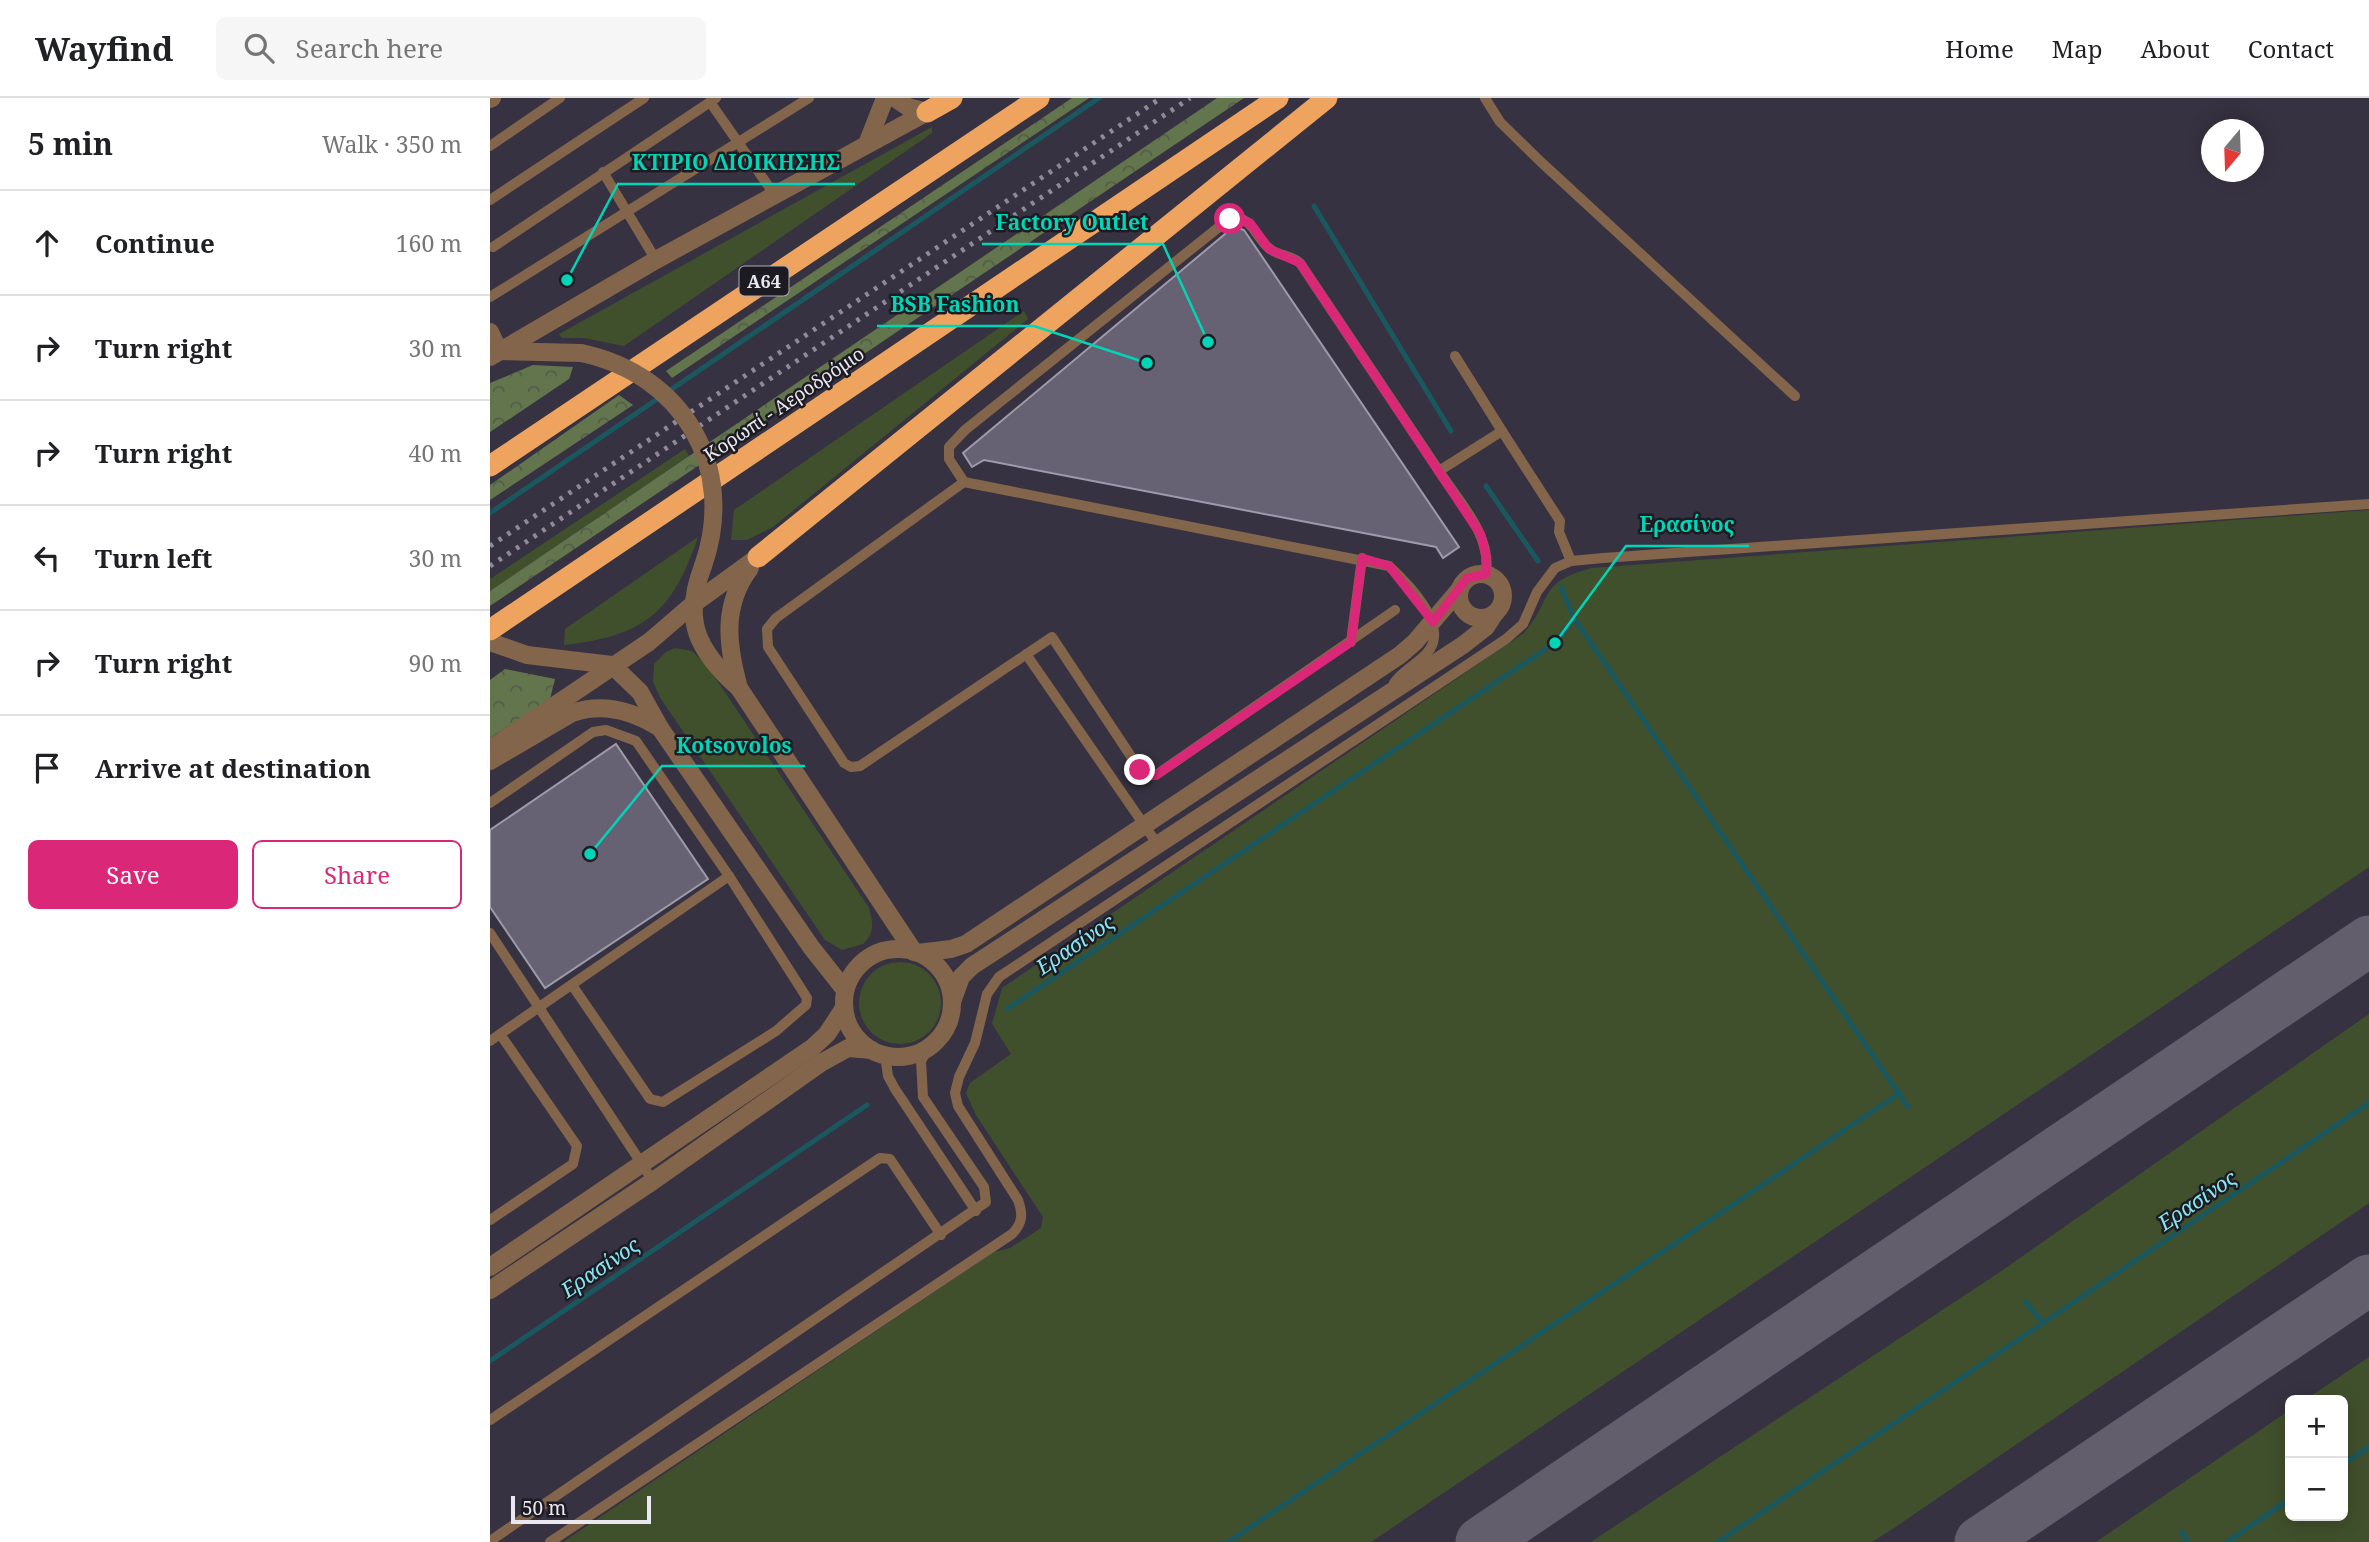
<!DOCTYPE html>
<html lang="en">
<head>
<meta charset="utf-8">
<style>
	:root { --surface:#fff; --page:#f6f6f6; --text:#202124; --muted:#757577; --line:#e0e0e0; --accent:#db2777 }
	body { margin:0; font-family:"Noto Serif",serif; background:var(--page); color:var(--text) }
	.controls { position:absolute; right:21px; bottom:21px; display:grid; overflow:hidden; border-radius:10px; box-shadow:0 4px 18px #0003 }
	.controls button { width:63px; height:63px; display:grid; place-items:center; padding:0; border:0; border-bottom:2px solid var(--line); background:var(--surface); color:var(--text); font:35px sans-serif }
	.compass { position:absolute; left:1711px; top:21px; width:63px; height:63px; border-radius:50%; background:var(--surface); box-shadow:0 4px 18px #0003; rotate:199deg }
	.scale { position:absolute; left:21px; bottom:18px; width:140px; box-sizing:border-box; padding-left:7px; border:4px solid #eae7f1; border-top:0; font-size:19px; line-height:24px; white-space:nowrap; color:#eae7f1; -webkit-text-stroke:5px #1d1b22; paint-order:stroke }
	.stop { position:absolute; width:21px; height:21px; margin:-16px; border:5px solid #db2777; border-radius:50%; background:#fff }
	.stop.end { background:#db2777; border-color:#fff; box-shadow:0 2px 7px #0008 }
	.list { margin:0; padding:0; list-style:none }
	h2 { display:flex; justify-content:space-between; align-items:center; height:91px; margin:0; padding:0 28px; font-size:30px }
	h2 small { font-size:23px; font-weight:400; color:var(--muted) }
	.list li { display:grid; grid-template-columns:46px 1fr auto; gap:21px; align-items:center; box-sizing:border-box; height:105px; padding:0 28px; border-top:2px solid var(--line) }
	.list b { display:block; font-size:26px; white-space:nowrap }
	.list em { font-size:23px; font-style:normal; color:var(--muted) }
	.actions { display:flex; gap:14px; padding:21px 28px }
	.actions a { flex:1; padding:16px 0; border:2px solid var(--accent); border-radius:10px; text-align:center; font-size:24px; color:var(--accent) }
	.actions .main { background:var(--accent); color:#fff }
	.icon { flex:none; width:38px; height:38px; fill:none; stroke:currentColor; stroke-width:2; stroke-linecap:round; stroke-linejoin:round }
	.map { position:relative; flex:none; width:1879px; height:1444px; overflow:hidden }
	header { display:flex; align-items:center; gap:42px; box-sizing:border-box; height:98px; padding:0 35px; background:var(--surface); border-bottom:2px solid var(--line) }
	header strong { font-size:33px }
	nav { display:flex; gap:38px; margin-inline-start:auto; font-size:24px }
	.search { width:490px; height:63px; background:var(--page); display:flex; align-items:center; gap:18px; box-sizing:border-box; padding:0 24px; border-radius:10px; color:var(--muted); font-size:26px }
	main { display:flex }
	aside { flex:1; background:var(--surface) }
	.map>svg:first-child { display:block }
	.grass { fill:#41502c }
	.forest { fill:url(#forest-crowns) }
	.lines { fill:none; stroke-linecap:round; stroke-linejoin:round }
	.stream { stroke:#1a5860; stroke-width:5 }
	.taxiway { stroke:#625e6c; stroke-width:51 }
	.building { fill:#666273; stroke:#9d9aac; stroke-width:2 }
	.service { stroke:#83654b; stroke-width:10 }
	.minor { stroke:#83654b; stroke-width:18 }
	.motorway { stroke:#eea45f; stroke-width:21 }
	.rail { stroke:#8e8a97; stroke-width:5; stroke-dasharray:3.5 7; stroke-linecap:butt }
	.minor-bridge { stroke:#83654b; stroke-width:18 }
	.route { stroke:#db2777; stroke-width:9 }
	.labels { text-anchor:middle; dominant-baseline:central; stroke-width:5; stroke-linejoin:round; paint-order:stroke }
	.shield { fill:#1d1b22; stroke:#acaab3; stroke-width:2 }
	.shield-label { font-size:18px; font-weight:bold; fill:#eae7f1 }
	.street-label { font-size:19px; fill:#eae7f1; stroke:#1d1b22 }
	.water-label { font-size:21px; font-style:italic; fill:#86e6f4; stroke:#1d1b22 }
	.leader { fill:none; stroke:#00d5b7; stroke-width:2.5 }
	.callout-dot { fill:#00d5b7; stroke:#1d1b22; stroke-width:2.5 }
	.callout-label { font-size:21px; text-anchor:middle; font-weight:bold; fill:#00d5b7; stroke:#1d1b22; stroke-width:5; stroke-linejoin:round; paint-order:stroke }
</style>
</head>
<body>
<header>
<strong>Wayfind</strong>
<div class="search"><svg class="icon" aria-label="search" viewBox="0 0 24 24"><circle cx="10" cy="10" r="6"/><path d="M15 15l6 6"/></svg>Search here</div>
<nav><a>Home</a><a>Map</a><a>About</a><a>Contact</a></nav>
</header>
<main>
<aside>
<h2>5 min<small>Walk · 350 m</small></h2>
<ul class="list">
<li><svg class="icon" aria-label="ahead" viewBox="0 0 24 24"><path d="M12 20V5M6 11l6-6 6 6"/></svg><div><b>Continue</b></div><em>160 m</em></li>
<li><svg class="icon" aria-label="right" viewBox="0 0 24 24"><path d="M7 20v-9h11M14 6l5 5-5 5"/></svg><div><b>Turn right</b></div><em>30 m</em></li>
<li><svg class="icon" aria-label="right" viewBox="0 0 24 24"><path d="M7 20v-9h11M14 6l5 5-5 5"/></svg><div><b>Turn right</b></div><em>40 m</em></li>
<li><svg class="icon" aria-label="left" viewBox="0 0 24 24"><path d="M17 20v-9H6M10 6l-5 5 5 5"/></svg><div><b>Turn left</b></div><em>30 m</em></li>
<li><svg class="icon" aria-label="right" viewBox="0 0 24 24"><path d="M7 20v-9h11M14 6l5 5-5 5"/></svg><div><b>Turn right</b></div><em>90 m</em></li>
<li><svg class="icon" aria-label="arrive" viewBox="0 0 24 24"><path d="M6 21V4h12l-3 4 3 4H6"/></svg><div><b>Arrive at destination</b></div></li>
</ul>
<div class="actions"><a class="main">Save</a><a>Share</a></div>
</aside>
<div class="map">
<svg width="1879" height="1444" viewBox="0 0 1879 1444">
	<defs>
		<pattern id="forest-crowns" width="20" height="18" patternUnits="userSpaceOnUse" patternTransform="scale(1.75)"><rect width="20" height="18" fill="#63754d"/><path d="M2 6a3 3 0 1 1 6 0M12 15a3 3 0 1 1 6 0" fill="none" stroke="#545d4a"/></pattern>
	</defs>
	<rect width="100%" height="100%" fill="#373241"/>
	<g class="grass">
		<polygon points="442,29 442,35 134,248 94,240 72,240 69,236"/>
		<polygon points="534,213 538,221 283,429 257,442 241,442 244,412"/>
		<polygon points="195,351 199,358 0,493 0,481"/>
		<path d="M1879,412V769L881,1444H73L504,1154L520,1150L551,1130L553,1119L486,1017L476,995L480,985L521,956L502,926L512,890L1034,535C1065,499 1046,485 1102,470Z"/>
		<path d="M208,439C182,515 154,538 74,547L75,531Z"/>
		<path d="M185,550L202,553L218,569L379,810C383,825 385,835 373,846L352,852L335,842L171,601L163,584L164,566L176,554Z"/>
		<circle cx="410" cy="905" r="41"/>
		<polygon points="1879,916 1879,1105 1404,1430 1382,1444 1101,1444 1507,1176"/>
		<polygon points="1879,1259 1879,1444 1606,1444 1800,1312 1800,1418 1853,1418 1853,1302 1815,1302"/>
	</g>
	<g class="forest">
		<polygon points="582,0 599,0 182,280 176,273"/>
		<polygon points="727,0 754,0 0,508 0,493"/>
		<polygon points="43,267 83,269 79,281 0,334 0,285"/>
		<polygon points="129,297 143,307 0,402 0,387"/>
		<polygon points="15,571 65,581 60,601 0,640 0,582"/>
	</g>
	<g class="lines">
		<g class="stream">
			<polyline points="824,108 961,333"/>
			<polyline points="996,388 1048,463"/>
			<polyline points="0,415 609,0"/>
			<polyline points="1071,489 1084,520 1418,1009"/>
			<polyline points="517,911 1065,545 1084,520"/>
			<polyline points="1553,1225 1879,1005"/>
			<polyline points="0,1263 377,1007"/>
			<polyline points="1853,1366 1879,1349"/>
			<polyline points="1692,1434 1698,1444"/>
			<polyline points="738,1444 1410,995"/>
			<polyline points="1228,1444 1553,1225 1535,1203"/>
			<polyline points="1737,1444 1800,1401"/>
		</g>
		<g class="taxiway">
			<polyline points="991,1444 1879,843"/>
			<polyline points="1490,1444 1879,1182"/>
		</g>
	</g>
	<g class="building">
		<polygon points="748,130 754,132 969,449 953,460 946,449 494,362 482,369 473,355 741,131"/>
		<polygon points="126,646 218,781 55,890 0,809 0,732"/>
	</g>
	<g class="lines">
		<g class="service">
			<polyline points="995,0 1010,24 1051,64 1305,298"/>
			<polyline points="220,4 284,96"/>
			<polyline points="0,48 70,0"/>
			<polyline points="113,74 166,162"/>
			<polyline points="0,102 154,0"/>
			<polyline points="3,149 226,0"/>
			<polyline points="0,199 319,0"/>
			<path d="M965,258L1012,333L949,373C969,404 1002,437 996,476"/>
			<polyline points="1012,333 1070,423 1069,434 1081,463"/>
			<polyline points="474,384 286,520 277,531 278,549 354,665 361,669 370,668 562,539 650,672 657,677 666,677 905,512"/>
			<polyline points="861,544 872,460"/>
			<polyline points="536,556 668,747"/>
			<path d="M904,585C913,571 931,565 940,551C957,524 917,485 899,468L474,384L459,361V349L475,332L729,129C760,106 762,137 780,151C789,158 801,157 810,165L949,373"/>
			<polyline points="0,705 103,634 116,632 146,643 239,778 317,900 316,907 286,933 173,1004 160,1001 82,887"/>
			<polyline points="0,835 163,1083"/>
			<polyline points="0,943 239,778"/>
			<polyline points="395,957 398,978 405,991 486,1113"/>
			<polyline points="0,1122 83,1066 87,1048 10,936"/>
			<polyline points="0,1322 390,1060 400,1061 451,1137"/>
			<polyline points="0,1443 496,1104 494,1089 433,999 431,963 440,948"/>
			<path d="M60,1444L522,1136C533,1125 533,1116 528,1102L468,1008L465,995L469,979L485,945L497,896L509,879L1016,541L1033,526L1047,494L1065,470L1081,463L1113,460L1879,406"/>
		</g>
		<g class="minor">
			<polyline points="405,0 418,9 437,14"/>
			<polyline points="0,1 2,0"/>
			<polyline points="377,46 395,0"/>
			<polyline points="0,234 9,253"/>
			<polyline points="9,253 91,255"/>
			<polyline points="0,259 166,162 437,14"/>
			<path d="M213,468C192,522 207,553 249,590L424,854"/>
			<circle cx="991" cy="498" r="22"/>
			<polyline points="0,544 37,557 122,567 150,594 170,630"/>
			<path d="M249,590C237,547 232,507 260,470"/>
			<polyline points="6,647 159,544 202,507 268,459"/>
			<path d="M0,663L82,615C113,604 143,613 170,630L321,849L355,892"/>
			<circle cx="408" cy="905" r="54"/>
			<polyline points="428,855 461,851 476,846 910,557 925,544 970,491"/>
			<polyline points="462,904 471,879 482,868 973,547 996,529 1005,515"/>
			<polyline points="0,1169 322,950 337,936 354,910"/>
			<polyline points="0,1192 163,1083 331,965 358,950 382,952"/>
		</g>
		<g class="motorway">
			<polyline points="437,14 462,0"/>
			<polyline points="0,368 549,0"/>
			<polyline points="268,459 837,0"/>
			<polyline points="0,532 788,0"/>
		</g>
		<g class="rail">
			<polyline points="0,448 671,0"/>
			<polyline points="0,468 700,0"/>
		</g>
		<path class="minor-bridge" d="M91,255C192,276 248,369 213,468"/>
	</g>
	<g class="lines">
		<polyline class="route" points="650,672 657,677 666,677 861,544 872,460 899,468 943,524 977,480 996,476 996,458 991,437 810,165 779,151 760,125 740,121"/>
	</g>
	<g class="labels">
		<rect class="shield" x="249.5" y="168.5" width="49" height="29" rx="5"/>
		<g class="shield-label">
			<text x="274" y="183">Α64</text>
		</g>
		<g class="street-label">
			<text transform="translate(294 306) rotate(-34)">Κορωπί - Αεροδρόμιο</text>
		</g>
		<g class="water-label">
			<text transform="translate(585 846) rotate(-34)">Ερασίνος</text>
			<text transform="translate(1707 1102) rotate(-34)">Ερασίνος</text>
			<text transform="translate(110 1169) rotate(-34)">Ερασίνος</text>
		</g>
	</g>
	<path class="leader" d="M77 182L128 86H365M718 244L673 146H492M657 265L544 228H387M1065 545L1136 448H1259M100 756L172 668H315"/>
	<g class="callout-dot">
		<circle cx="77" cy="182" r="7"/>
		<circle cx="718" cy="244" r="7"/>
		<circle cx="657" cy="265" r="7"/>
		<circle cx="1065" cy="545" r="7"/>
		<circle cx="100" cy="756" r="7"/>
	</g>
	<g class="callout-label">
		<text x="246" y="72">ΚΤΙΡΙΟ ΔΙΟΙΚΗΣΗΣ</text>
		<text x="582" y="132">Factory Outlet</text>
		<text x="465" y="214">BSB Fashion</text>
		<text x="1197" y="434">Ερασίνος</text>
		<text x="244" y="655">Kotsovolos</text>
	</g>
</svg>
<div class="controls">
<button>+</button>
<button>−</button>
</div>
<svg class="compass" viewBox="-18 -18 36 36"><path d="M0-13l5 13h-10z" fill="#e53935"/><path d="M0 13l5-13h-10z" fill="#757577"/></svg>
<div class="scale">50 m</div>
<div class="stop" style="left:740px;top:121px"></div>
<div class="stop end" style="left:650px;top:672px"></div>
</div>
</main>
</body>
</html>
